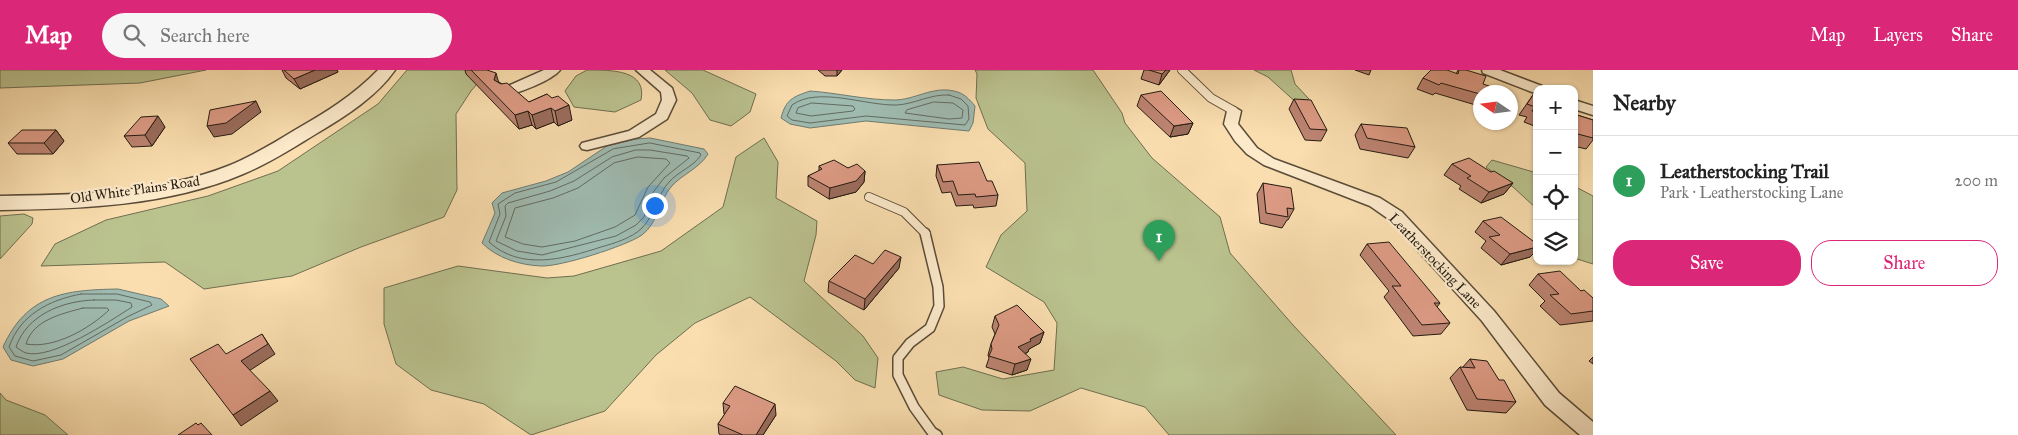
<!DOCTYPE html>
<html lang="en">
<head>
<meta charset="utf-8">
<style>
	:root { --surface:#fff; --page:#f6f6f6; --text:#222; --muted:#767676; --line:#e0e0e0; --accent:#db2777 }
	body { margin:0; font-family:"IM FELL Great Primer",serif; background:var(--page); color:var(--text) }
	.controls { position:absolute; right:15px; top:15px; display:grid; overflow:hidden; border-radius:10px; box-shadow:0 1px 4px #0004 }
	.controls button { width:45px; height:45px; display:grid; place-items:center; padding:0; border:0; border-bottom:1px solid var(--line); background:var(--surface); color:var(--text); font:25px sans-serif }
	.compass { position:absolute; left:1473px; top:15px; width:45px; height:45px; border-radius:50%; background:var(--surface); box-shadow:0 1px 4px #0004; rotate:283deg }
	.you { position:absolute; left:654px; top:135px; width:18px; height:18px; margin:-12px; border:4px solid #fff; border-radius:50%; background:#1a73e8; box-shadow:0 0 0 8px #1a73e833 }
	.badge { display:grid; place-items:center; width:32px; height:32px; border-radius:50%; background:var(--accent); color:#fff; font-size:16px; font-weight:700 }
	.pin { position:absolute; translate:-50% -41px; filter:drop-shadow(0 1px 2px #0008) }
	.pin::after { content:''; position:absolute; top:26px; width:18px; height:15px; background:inherit; clip-path:polygon(0 0,100% 0,50% 100%) }
	.list { margin:0; padding:0; list-style:none }
	h2 { display:flex; justify-content:space-between; align-items:center; height:65px; margin:0; padding:0 20px; font-size:21px }
	h2 small { font-size:16px; font-weight:400; color:var(--muted) }
	.list li { display:grid; grid-template-columns:32px 1fr auto; gap:15px; align-items:center; box-sizing:border-box; height:90px; padding:0 20px; border-top:1px solid var(--line) }
	.list b { display:block; font-size:19px; white-space:nowrap }
	.list p { margin:0; font-size:16px; white-space:nowrap; color:var(--muted) }
	.list em { font-size:16px; font-style:normal; color:var(--muted) }
	.actions { display:flex; gap:10px; padding:15px 20px }
	.actions a { flex:1; padding:11px 0; border:1px solid var(--accent); border-radius:20px; text-align:center; font-size:18px; color:var(--accent) }
	.actions .main { background:var(--accent); color:#fff }
	.icon { flex:none; width:28px; height:28px; fill:none; stroke:currentColor; stroke-width:2; stroke-linecap:round; stroke-linejoin:round }
	.map { position:relative; flex:none; width:1593px; height:365px; overflow:hidden }
	header { display:flex; align-items:center; gap:30px; box-sizing:border-box; height:70px; padding:0 25px; background:var(--accent); color:#fff }
	header strong { font-size:24px }
	nav { display:flex; gap:28px; margin-inline-start:auto; font-size:18px }
	.search { width:350px; height:45px; background:var(--page); display:flex; align-items:center; gap:12px; box-sizing:border-box; padding:0 18px; border-radius:28px; color:var(--muted); font-size:19px }
	main { display:flex }
	aside { flex:1; background:var(--surface) }
	.map>svg:first-child { display:block }
	.green { fill:#bac28e; stroke:#6f6e50 }
	.water { fill:#9fbbb1; stroke:#6e7b71 }
	.lines { fill:none; stroke-linecap:round; stroke-linejoin:round }
	.shore { stroke:#626b61; stroke-width:1 }
	.service-far1-casing { stroke:#5a4c38; stroke-width:10 }
	.service-casing { stroke:#5a4c38; stroke-width:12 }
	.minor-casing { stroke:#5a4c38; stroke-width:3 }
	.tertiary-casing { stroke:#5a4c38; stroke-width:3 }
	.service-far1 { stroke:#fceacb; stroke-width:8 }
	.service { stroke:#fceacb; stroke-width:9 }
	.minor { fill:#fceacb; fill-rule:evenodd }
	.tertiary { fill:#fceacb; fill-rule:evenodd }
	.wall { fill:#bd8472; stroke:#241b11 }
	.shaded-wall { fill:#9a6c5c; stroke:#241b11 }
	.building { fill:#dc9a84; stroke:#241b11 }
	.labels { text-anchor:middle; dominant-baseline:central; stroke-width:4.5; stroke-linejoin:round; paint-order:stroke }
	.street-label { font-size:14px; fill:#241b11; stroke:#fceacb }
</style>
</head>
<body>
<header>
<strong>Map</strong>
<div class="search"><svg class="icon" aria-label="search" viewBox="0 0 24 24"><circle cx="10" cy="10" r="6"/><path d="M15 15l6 6"/></svg>Search here</div>
<nav><a>Map</a><a>Layers</a><a>Share</a></nav>
</header>
<main>
<div class="map">
<svg width="1593" height="365" viewBox="0 0 1593 365">
	<rect width="100%" height="100%" fill="#fadeaf"/>
	<filter id="stains"><feTurbulence type="fractalNoise" baseFrequency=".004" numOctaves="4"/><feColorMatrix values="0 0 0 0 .2 0 0 0 0 .09 0 0 0 0 .02 0 0 0 .5 -.17"/></filter>
	<radialGradient id="worn" r=".72"><stop offset=".6" stop-color="#630" stop-opacity="0"/><stop offset="1" stop-color="#630" stop-opacity=".3"/></radialGradient>
	<g class="green">
		<polygon points="0,0 206,0 140,13 0,18"/>
		<polygon points="407,0 489,0 471,21 456,44 457,120 444,147 361,177 292,206 204,219 165,192 41,196 55,174 106,150 208,126 278,101 378,34"/>
		<path d="M587,0C613,0 647,0 641,30L615,42L574,37L565,21L576,6Z"/>
		<polygon points="665,0 703,0 756,24 750,42 731,56 710,50 692,23"/>
		<polygon points="975,0 1093,0 1122,43 1125,53 1152,88 1220,147 1230,183 1293,255 1396,365 1169,365 1145,337 1081,318 1030,341 982,340 939,325 936,302 963,297 1003,309 1054,300 1057,253 1044,232 986,197 1001,165 1027,141 1025,93 988,59 976,28 977,4"/>
		<polygon points="1254,0 1291,0 1295,14 1309,29 1299,35 1268,7"/>
		<polygon points="764,68 778,92 776,128 817,151 816,165 804,211 863,266 878,288 875,318 855,310 836,291 750,227 695,253 656,285 605,341 531,365 484,334 431,320 396,294 384,254 384,218 458,196 547,208 574,206 661,181 723,137 736,87"/>
		<polygon points="1492,90 1537,103 1537,139 1513,117 1486,97"/>
		<polygon points="1574,116 1593,126 1593,194 1574,188"/>
		<polygon points="24,144 33,148 32,154 0,189 0,146"/>
		<polygon points="0,323 6,330 45,345 68,365 0,365"/>
	</g>
	<g class="water">
		<path d="M810,21C838,23 866,30 894,30C915,30 932,16 954,21C964,23 969,29 975,36L973,53L969,61L866,51L810,58L790,54L781,48C786,29 793,27 810,21Z"/>
		<path d="M650,68L704,79L708,84C699,99 682,104 671,117C659,131 658,153 642,165C626,176 560,197 541,196C519,195 497,188 482,173L495,143L492,133L502,123L546,111L568,102L607,76L635,69Z"/>
		<path d="M118,219L161,229L169,236L129,251L63,289L33,296L11,290L3,277C27,224 65,220 118,219Z"/>
	</g>
	<g class="lines">
		<g class="shore">
			<path d="M949,25L961,29L968,36L969,49L965,55L866,46L810,53L792,50L787,46L792,35C818,16 866,36 897,35C915,34 930,24 949,25Z"/>
			<polygon points="934,32 953,33 963,40 962,48 949,49 905,43 907,40"/>
			<polygon points="812,33 853,36 855,39 853,41 811,46 796,43 798,38"/>
			<path d="M650,73L700,83L701,85C693,97 679,101 669,112C657,125 655,145 642,158C632,168 615,173 601,177C564,189 521,201 489,172L500,144L498,134L515,123L556,112L613,79Z"/>
			<polygon points="636,80 650,80 687,86 689,88 664,108 651,125 644,147 636,155 616,166 542,185 517,181 496,171 506,146 505,136 508,133 550,121 574,111 612,87"/>
			<polygon points="638,87 666,89 670,93 648,117 635,145 615,157 575,171 542,177 523,174 505,167 515,138 553,128 578,118 614,93"/>
			<path d="M81,224H117L150,232L152,235L127,247L61,285L33,291L15,286L9,277C20,245 49,230 81,224Z"/>
			<path d="M94,230H116L131,233L132,237C110,251 52,290 26,283C23,282 19,279 16,277C27,245 62,231 94,230Z"/>
			<path d="M83,238H107L109,240C89,259 54,279 26,274C33,250 61,244 83,238Z"/>
		</g>
		<g class="service-far1-casing">
			<g id="service-far1">
				<polyline points="1182,0 1211,28 1234,41"/>
				<polyline points="869,127 904,142 926,164"/>
			</g>
		</g>
		<g class="service-casing">
			<polyline id="service" points="925,163 938,217 939,236 930,258 910,273 898,288 898,305 914,337 932,362 937,365"/>
		</g>
		<g class="minor-casing">
			<g id="minor">
				<path d="M544,0H560C551,11 520,22 506,26L499,22L501,19Z"/>
				<polygon points="636,0 650,0 672,18 676,30 667,49 639,67 587,80 582,79 580,76 582,73 629,61 656,44 662,30 661,22"/>
				<polygon points="1482,0 1500,0 1542,16 1543,19 1537,19 1537,23 1532,22 1483,3"/>
				<polygon points="1574,30 1593,36 1593,45 1574,39"/>
				<polygon points="1234,37 1241,41 1238,54 1257,78 1274,89 1380,128 1402,142 1494,241 1559,323 1593,352 1593,365 1580,365 1545,335 1482,251 1390,150 1370,136 1264,95 1247,84 1235,71 1224,54 1227,41"/>
			</g>
		</g>
		<g class="tertiary-casing">
			<path id="tertiary" d="M378,0H395C377,26 346,46 319,62C294,77 270,93 243,104C168,136 80,139 0,140V126C75,125 157,124 228,96C252,86 274,73 295,60C325,43 354,25 378,0Z"/>
		</g>
		<use href="#service-far1" class="service-far1"/>
		<use href="#service" class="service"/>
		<use href="#minor" class="minor"/>
		<use href="#tertiary" class="tertiary"/>
	</g>
	<g class="wall">
		<polygon points="282,0 337,0 338,2 300,19 286,8"/>
		<polygon points="465,0 487,0 499,12 529,32 547,24 572,50 558,56 554,52 536,59 532,55 519,59 466,4"/>
		<polygon points="818,0 842,0 837,6 825,6"/>
		<polygon points="1144,0 1170,0 1159,15 1141,9"/>
		<polygon points="1355,0 1371,0 1369,5"/>
		<polygon points="1458,0 1466,0 1480,22 1480,34 1479,36 1435,23 1433,25 1417,19 1423,8 1456,4"/>
		<polygon points="1535,22 1537,23 1537,57 1524,52 1527,47 1519,45"/>
		<polygon points="1141,25 1193,53 1188,64 1170,67 1137,36"/>
		<polygon points="1294,29 1327,60 1321,71 1305,70 1289,39"/>
		<polygon points="1574,44 1593,50 1593,70 1586,79 1574,76"/>
		<polygon points="1361,54 1415,77 1408,88 1360,79 1355,65"/>
		<polygon points="165,57 152,76 132,77 124,66"/>
		<polygon points="56,60 64,71 53,84 17,84 8,73"/>
		<polygon points="1452,94 1491,102 1513,113 1504,124 1481,133 1459,119 1461,116 1444,105"/>
		<polygon points="937,95 987,111 998,125 996,136 974,138 973,135 956,136 951,122 942,123 936,106"/>
		<polygon points="819,96 848,98 865,101 864,112 856,122 829,129 808,116 808,106 819,101"/>
		<polygon points="1263,113 1294,139 1288,150 1287,150 1282,158 1260,153 1257,124"/>
		<polygon points="1483,151 1537,174 1537,180 1530,187 1501,195 1481,178 1486,171 1475,162"/>
		<polygon points="1367,174 1440,233 1437,237 1450,253 1441,264 1413,266 1384,227 1389,221 1360,185"/>
		<polygon points="873,194 899,198 864,240 828,222 829,211"/>
		<polygon points="1538,204 1581,221 1593,228 1593,251 1560,255 1540,236 1545,231 1529,215"/>
		<polygon points="995,246 1044,262 1040,273 1029,279 1028,282 1025,284 1027,300 1012,305 986,297 989,288 988,285 991,274 995,264 992,257"/>
		<polygon points="1593,287 1593,294 1589,291"/>
		<polygon points="1470,289 1499,310 1516,332 1506,343 1467,340 1450,308 1460,297 1462,298"/>
		<polygon points="723,333 776,345 763,365 721,365 719,364 718,354 725,344 724,344"/>
	</g>
	<g class="shaded-wall">
		<polygon points="315,0 337,0 338,2 300,19 294,9"/>
		<polygon points="837,0 842,0 837,6"/>
		<polygon points="1166,0 1170,0 1159,15 1162,4"/>
		<polygon points="496,3 500,17 494,10"/>
		<polygon points="256,31 261,42 232,64 214,67 207,56"/>
		<polygon points="569,35 572,50 558,56 555,41"/>
		<polygon points="551,38 554,52 536,59 532,45"/>
		<polygon points="528,41 532,55 519,59 515,45"/>
		<polygon points="158,46 165,57 152,76 145,65"/>
		<polygon points="1193,53 1188,64 1170,67 1174,56"/>
		<polygon points="56,60 64,71 53,84 44,73"/>
		<polygon points="865,101 864,112 856,122 829,129 830,118"/>
		<polygon points="1513,113 1504,124 1481,133 1489,122"/>
		<polygon points="1537,177 1537,180 1530,187 1501,195 1510,184"/>
		<polygon points="901,187 899,198 864,240 865,229"/>
		<polygon points="1044,262 1040,273 1029,279 1028,282 1015,288 1018,277 1030,269"/>
		<polygon points="262,264 275,284 249,301 241,291"/>
		<polygon points="1031,289 1027,300 1012,305 1015,294"/>
		<polygon points="270,321 278,331 241,356 233,345"/>
		<polygon points="775,334 776,345 763,365 756,365"/>
	</g>
	<g class="building">
		<polygon points="284,0 315,0 294,9"/>
		<polygon points="471,0 487,0 496,3 494,10 501,14 507,13 529,32 547,24 552,28 558,26 569,35 555,41 551,38 532,45 528,41 515,45"/>
		<polygon points="1149,0 1166,0 1162,4"/>
		<polygon points="1431,0 1447,0 1458,4 1459,0 1466,0 1486,6 1483,14 1489,16 1487,22 1480,22 1480,24 1441,13 1439,15 1423,8"/>
		<polygon points="1161,21 1193,53 1174,56 1141,25"/>
		<polygon points="1535,22 1537,23 1537,43 1532,41 1535,37 1527,34"/>
		<polygon points="1294,29 1311,30 1327,60 1310,59"/>
		<polygon points="256,31 226,53 207,56 210,40"/>
		<polygon points="1574,44 1593,50 1593,68 1574,63"/>
		<polygon points="158,46 145,65 124,66 141,47"/>
		<polygon points="1361,54 1407,58 1415,77 1367,68"/>
		<polygon points="22,60 56,60 44,73 8,73"/>
		<polygon points="1469,88 1491,102 1494,101 1513,113 1489,122 1467,108 1471,106 1452,94"/>
		<polygon points="834,90 848,98 857,94 865,101 856,111 830,118 808,106 822,99 819,96"/>
		<polygon points="979,92 987,111 992,111 998,125 976,127 975,124 958,125 953,111 943,112 937,95"/>
		<polygon points="1263,113 1291,118 1294,139 1287,138 1288,147 1266,143"/>
		<polygon points="1501,147 1537,174 1537,177 1510,184 1489,167 1500,165 1483,151"/>
		<polygon points="1389,172 1440,233 1434,233 1450,253 1422,255 1392,216 1401,216 1367,174"/>
		<polygon points="885,180 901,187 865,229 829,211 855,185 873,194"/>
		<polygon points="1560,201 1581,221 1584,220 1593,228 1593,241 1571,244 1550,225 1559,224 1538,204"/>
		<polygon points="1017,235 1044,262 1030,269 1031,271 1018,277 1031,289 1015,294 989,286 992,279 991,274 999,255 995,246"/>
		<polygon points="262,264 268,274 241,291 270,321 233,345 190,289 218,274 226,284"/>
		<polygon points="1470,289 1487,291 1499,310 1504,310 1516,332 1477,329 1460,297 1475,298"/>
		<polygon points="735,316 775,334 756,365 743,365 718,354 730,336 723,333"/>
		<polygon points="196,353 198,355 201,353 212,365 178,365"/>
	</g>
	<g class="labels">
		<g class="street-label">
			<text transform="translate(135 120) rotate(-8)">Old White Plains Road</text>
			<text transform="translate(1435 191) rotate(46)">Leatherstocking Lane</text>
		</g>
	</g>
	<rect width="100%" height="100%" filter="url(#stains)"/>
	<rect width="100%" height="100%" fill="url(#worn)"/>
</svg>
<div class="controls">
<button>+</button>
<button>−</button>
<button><svg class="icon" aria-label="locate" viewBox="0 0 24 24"><circle cx="12" cy="12" r="6"/><path d="M12 2v4M12 18v4M2 12h4M18 12h4"/></svg></button>
<button><svg class="icon" aria-label="layers" viewBox="0 0 24 24"><path d="M12 4l9 5-9 5-9-5zM3 14l9 5 9-5"/></svg></button>
</div>
<svg class="compass" viewBox="-18 -18 36 36"><path d="M0-13l5 13h-10z" fill="#e53935"/><path d="M0 13l5-13h-10z" fill="#767676"/></svg>
<div class="you"></div>
<div class="pin badge" style="left:1159px;top:191px;background:#2e9e5b">1</div>
</div>
<aside>
<h2>Nearby<small></small></h2>
<ul class="list">
<li><span class="badge" style="background:#2e9e5b">1</span><div><b>Leatherstocking Trail</b><p>Park · Leatherstocking Lane</p></div><em>200 m</em></li>
</ul>
<div class="actions"><a class="main">Save</a><a>Share</a></div>
</aside>
</main>
</body>
</html>
